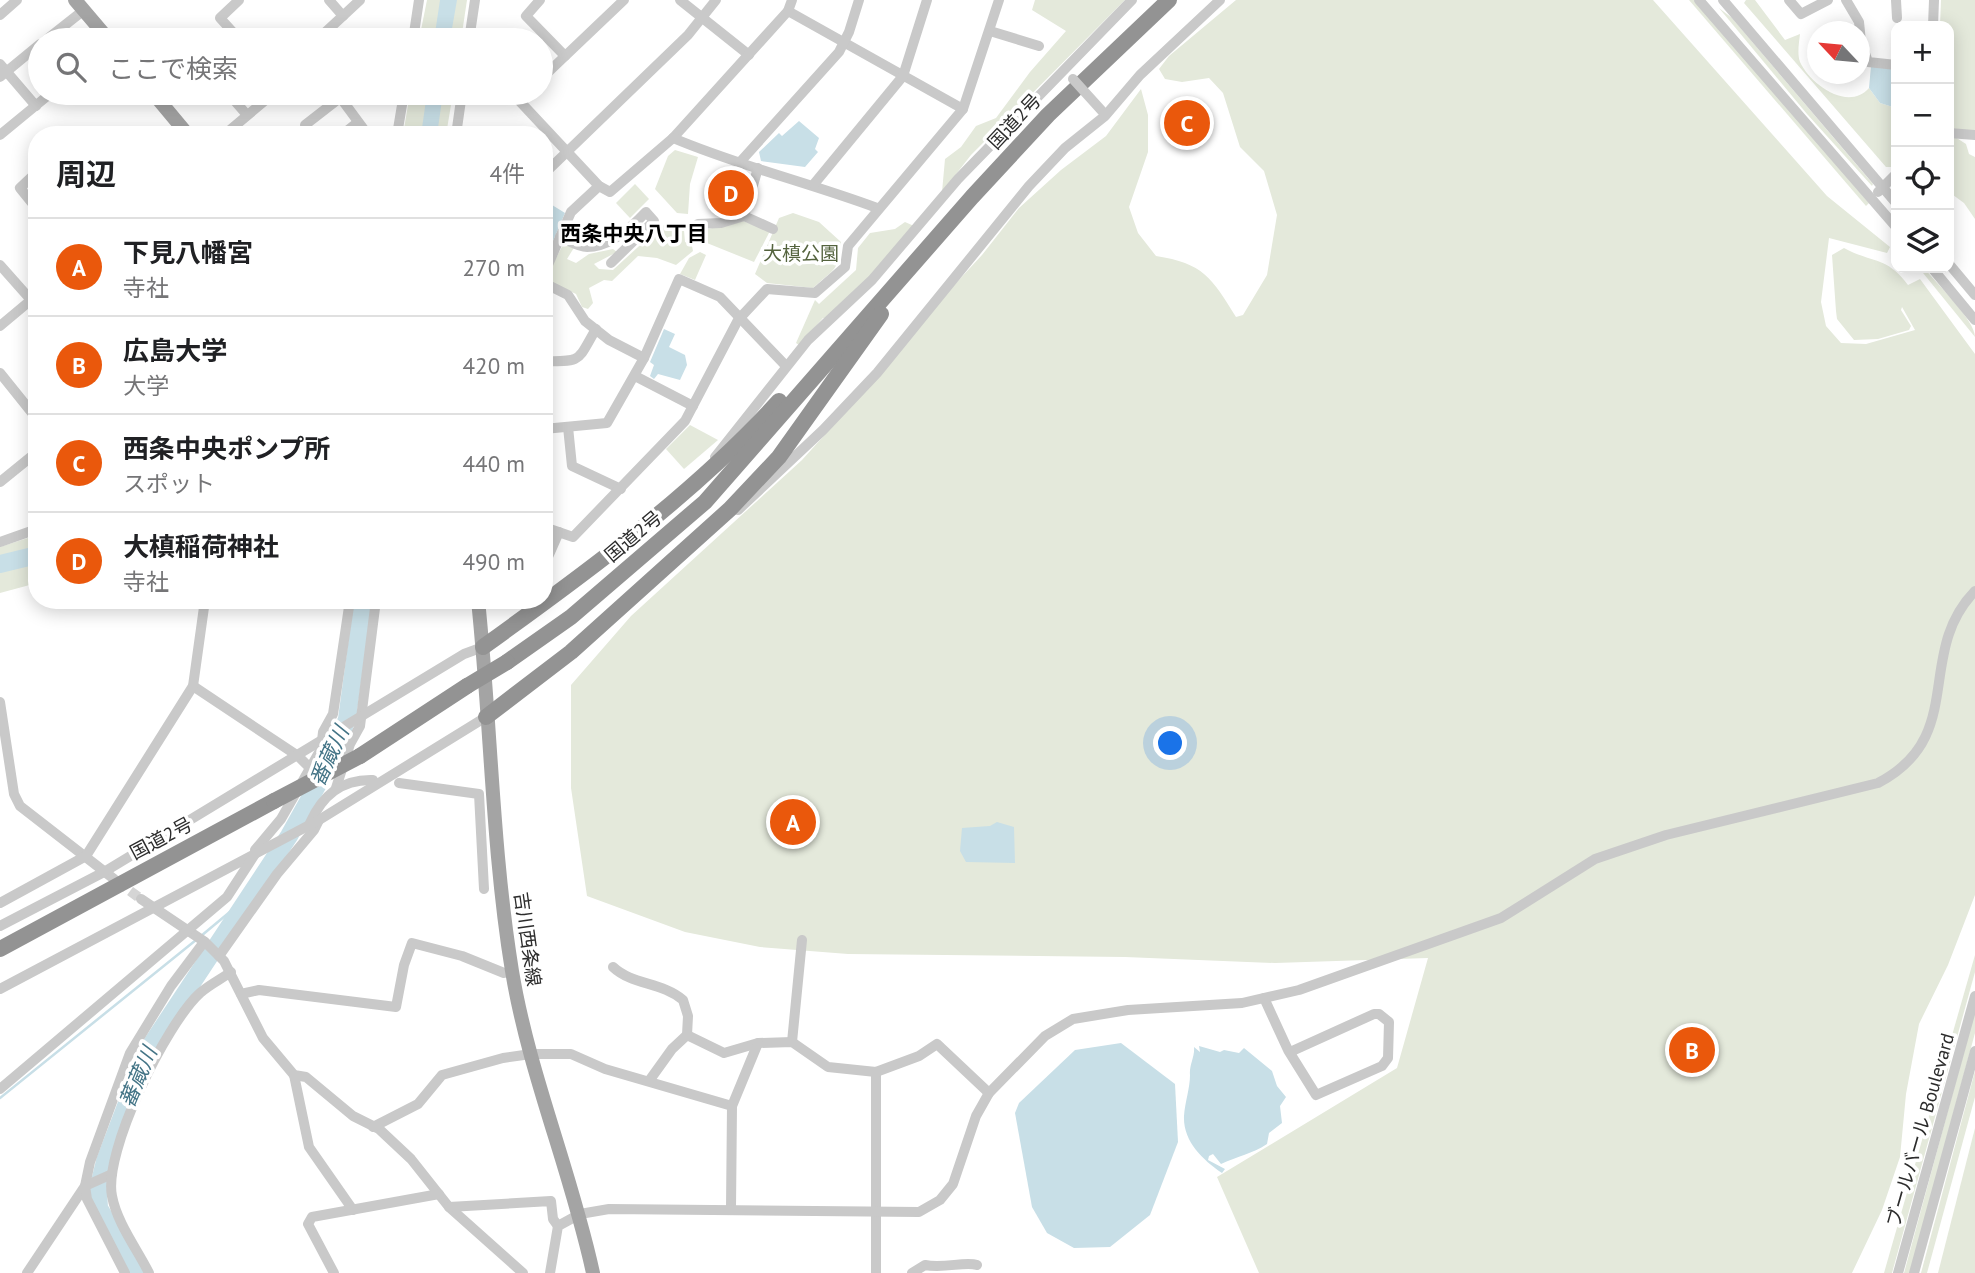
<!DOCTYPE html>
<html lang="ja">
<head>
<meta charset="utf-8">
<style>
	:root { --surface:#fff; --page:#f2f2f2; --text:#202124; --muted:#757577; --line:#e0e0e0; --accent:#ea580c }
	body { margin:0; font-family:"PT Sans","Noto Sans JP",sans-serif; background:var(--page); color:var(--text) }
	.controls { position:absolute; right:21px; top:21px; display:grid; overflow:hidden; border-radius:14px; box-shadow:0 4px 18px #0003 }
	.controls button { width:63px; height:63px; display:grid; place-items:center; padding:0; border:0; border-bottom:2px solid var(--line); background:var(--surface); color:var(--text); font:35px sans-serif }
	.compass { position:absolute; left:1807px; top:21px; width:63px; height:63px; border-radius:50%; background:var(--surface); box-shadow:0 4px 18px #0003; rotate:296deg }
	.you { position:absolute; left:1171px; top:744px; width:24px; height:24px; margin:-18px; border:5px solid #fff; border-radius:50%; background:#1a73e8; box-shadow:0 0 0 10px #1a73e833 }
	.badge { display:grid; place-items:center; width:46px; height:46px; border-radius:50%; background:var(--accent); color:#fff; font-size:23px; font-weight:700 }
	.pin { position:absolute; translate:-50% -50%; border:4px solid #fff; box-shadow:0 2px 7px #0006 }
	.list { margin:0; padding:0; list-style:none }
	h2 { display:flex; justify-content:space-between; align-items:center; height:91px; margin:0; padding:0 28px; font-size:30px }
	h2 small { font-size:23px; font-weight:400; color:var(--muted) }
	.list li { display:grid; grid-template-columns:46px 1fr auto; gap:21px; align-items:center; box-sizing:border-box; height:98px; padding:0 28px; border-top:2px solid var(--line) }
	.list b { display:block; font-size:26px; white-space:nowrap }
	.list p { margin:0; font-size:23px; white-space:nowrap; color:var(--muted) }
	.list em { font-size:23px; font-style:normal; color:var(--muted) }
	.icon { flex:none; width:38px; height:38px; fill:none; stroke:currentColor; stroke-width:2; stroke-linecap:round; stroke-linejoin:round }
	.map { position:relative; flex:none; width:1975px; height:1273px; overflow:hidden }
	.search { position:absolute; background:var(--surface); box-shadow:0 4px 18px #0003; left:28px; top:28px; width:525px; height:77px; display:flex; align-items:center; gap:18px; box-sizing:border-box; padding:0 24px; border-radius:38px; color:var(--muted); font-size:26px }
	.panel { position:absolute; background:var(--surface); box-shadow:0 4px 18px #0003; left:28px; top:126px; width:525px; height:483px; border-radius:28px }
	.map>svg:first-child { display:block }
	.green { fill:#e4e9db }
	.water { fill:#c8dfe7 }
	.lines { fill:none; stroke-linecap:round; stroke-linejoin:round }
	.stream { stroke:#c8dfe7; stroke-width:2.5 }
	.river { stroke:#c8dfe7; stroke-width:18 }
	.minor-tunnel { stroke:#d5d5d5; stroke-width:10; stroke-dasharray:10 5; stroke-linecap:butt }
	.minor { stroke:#c9c9c9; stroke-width:10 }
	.major { stroke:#a4a4a4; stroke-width:14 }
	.highway { stroke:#939393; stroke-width:16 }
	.minor-bridge { stroke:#c9c9c9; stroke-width:10 }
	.highway-bridge { stroke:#939393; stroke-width:16 }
	.labels { text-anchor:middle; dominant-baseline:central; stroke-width:7; stroke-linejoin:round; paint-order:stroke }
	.street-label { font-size:19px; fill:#2c2c2c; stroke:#fff }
	.park-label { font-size:19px; fill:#54633e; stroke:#fff }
	.neighbourhood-label { font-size:21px; font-weight:bold; fill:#000; stroke:#fff }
	.water-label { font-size:21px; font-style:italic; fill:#437486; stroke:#fff }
</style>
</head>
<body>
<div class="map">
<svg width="1975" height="1273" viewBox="0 0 1975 1273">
	<rect width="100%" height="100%" fill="#fff"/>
	<g class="green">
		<polygon points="427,0 467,0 461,40 419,40"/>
		<polygon points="1035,0 1125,0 971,155 942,192 945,159 961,147 976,126 996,118 1030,72 1066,31 1032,10"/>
		<path d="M1236,0H1653L1827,196L1890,247L1887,253L1829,238L1821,302L1826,326L1841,343L1866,344L1915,330L1902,307L1901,310L1911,326L1909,330L1878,339L1854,340L1837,319L1836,311L1832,255L1844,248C1871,263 1887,256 1908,285L1920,279L1975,354V895L1948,965L1919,1024L1906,1094L1900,1157L1882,1210L1852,1273H1259L1217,1177L1397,1068L1428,958L1275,963L1125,957L848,954L760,947L685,932L587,896L571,788V685L631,616L802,460L850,407L893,351L982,255L1019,208L1061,170L1106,136L1141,89L1148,115V152L1129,207L1138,233L1156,256C1203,263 1212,278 1236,317L1243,315L1267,275L1277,215L1264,171L1240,147L1223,93L1209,78L1182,82L1165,79L1159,69L1169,56Z"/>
		<polygon points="1689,0 1696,0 1869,203 1866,206"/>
		<path d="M1746,0H1755L1785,40L1800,34C1799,43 1797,54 1800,62C1810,84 1848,112 1869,88L1880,103L1896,108V167H1886L1744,3Z"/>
		<polygon points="1941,0 1975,0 1975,131 1949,129 1949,26 1940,26"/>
		<polygon points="1719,8 1732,18 1873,184 1872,186 1807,114"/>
		<polygon points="410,93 453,93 446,135 403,135"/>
		<polygon points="1955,137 1966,144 1969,154 1975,157 1975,219 1964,203 1949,192 1949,140"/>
		<polygon points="675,150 698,157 690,184 688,214 677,213 655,189 668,156"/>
		<polygon points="635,184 649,199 630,218 616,203"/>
		<path d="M793,213L819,222L841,242C837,273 836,267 813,288L767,283L755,274L779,218Z"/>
		<polygon points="743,221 770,231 754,262 697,239 695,232"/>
		<polygon points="905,222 914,226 890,257 829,319 823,318 799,345 796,343 815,300 819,304 856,270 858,248 870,233 895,229"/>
		<polygon points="662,225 684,230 685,242 692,246 693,251 676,265 657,258 638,256 612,281 604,280 589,288 593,303 588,309 582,307 576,294 549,281 550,269 564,243 575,246 567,259 576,263 589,254 613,249 617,252 594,264 599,269 613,270"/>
		<polygon points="700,252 706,255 695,280 680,274 689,258"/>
		<path d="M1919,268H1924C1936,283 1975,320 1975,337Z"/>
		<polygon points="690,425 718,440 684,469 666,449"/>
		<polygon points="37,535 37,583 0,593 0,547"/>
		<polygon points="1975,955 1975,972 1892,1273 1884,1273"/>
		<polygon points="1975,1011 1975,1033 1910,1273 1904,1273"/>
		<polygon points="1975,1071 1975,1097 1927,1273 1921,1273"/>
		<polygon points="1975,1128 1975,1273 1938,1273"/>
	</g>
	<g class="water">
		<polygon points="440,0 457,0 450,40 434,40"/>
		<polygon points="1871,66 1896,69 1896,108 1880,103 1869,88"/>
		<polygon points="427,93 443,93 437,135 421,135"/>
		<polygon points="799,121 819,138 815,149 818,152 805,167 761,161 759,152 779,133 782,136"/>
		<polygon points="544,200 565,213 553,241 548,239 544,250"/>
		<polygon points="664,329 675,334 669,347 685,355 687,365 680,380 658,374 654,379 650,376 654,365 650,362"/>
		<polygon points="997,822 1014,827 1015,863 966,862 960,851 962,828 990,826"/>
		<polygon points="1121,1043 1175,1084 1178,1142 1150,1215 1110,1247 1074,1248 1047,1233 1032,1207 1015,1113 1019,1103 1075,1050"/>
		<path d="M1199,1046L1220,1052L1224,1050L1239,1053L1244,1048L1272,1071L1277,1086L1286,1097L1280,1106L1282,1123L1269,1133L1267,1144C1252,1154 1238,1156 1221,1164L1213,1154L1209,1156L1208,1160L1225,1169L1222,1173C1202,1159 1183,1141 1184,1116C1185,1102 1190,1088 1190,1075C1189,1065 1195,1057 1194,1047L1200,1052Z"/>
	</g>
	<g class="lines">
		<g class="stream">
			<polyline points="201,936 249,896"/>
			<polyline points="0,1098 196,940"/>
		</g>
		<g class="river">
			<polyline points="0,564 37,555"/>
			<polyline points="136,1273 99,1208 98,1190 105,1161 147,1051 289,836 328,766 347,719 363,600"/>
		</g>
		<polyline class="minor-tunnel" points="118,882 141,899"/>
		<g class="minor">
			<polyline points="239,0 220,18 240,40"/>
			<polyline points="329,0 343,16"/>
			<polyline points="540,0 526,16 565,56"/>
			<polyline points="680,0 749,55"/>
			<polyline points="1699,0 1896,227"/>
			<polyline points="1723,0 1896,203"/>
			<polyline points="1789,0 1801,14 1828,0"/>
			<polyline points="1846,0 1859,22 1861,42 1868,62 1896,65"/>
			<polyline points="1896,0 1897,18"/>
			<polyline points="788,11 963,109"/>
			<polyline points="0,15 17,0"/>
			<polyline points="1933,26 1934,0"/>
			<polyline points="990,31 1039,46"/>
			<polyline points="46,40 84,10"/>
			<polyline points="317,40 360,0"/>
			<polyline points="413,40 419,0"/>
			<polyline points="469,40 475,0"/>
			<polyline points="0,64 36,106"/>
			<polyline points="0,77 40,44"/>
			<polyline points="541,79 624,0"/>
			<polyline points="228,93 247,115"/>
			<polyline points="337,93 368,135"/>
			<polyline points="512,93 599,186 610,192 673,138 788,11 792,0"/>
			<polyline points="305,125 341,97"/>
			<polyline points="1949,133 1975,135"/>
			<polyline points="0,135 51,93"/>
			<polyline points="224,135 274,93"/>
			<polyline points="342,135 357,123"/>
			<polyline points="397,135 404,93"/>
			<polyline points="456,135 462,93"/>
			<path d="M673,138C739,166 810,183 877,208"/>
			<polyline points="741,161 839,52 849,32 859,0"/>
			<polyline points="758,168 744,216 773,229"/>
			<polyline points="37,172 20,188 37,209"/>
			<polyline points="544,174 688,35 716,0"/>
			<polyline points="814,184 903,76 927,0"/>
			<polyline points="1878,192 1896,174"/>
			<polyline points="698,224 721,223 744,216"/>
			<path d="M560,237C567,240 579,247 587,247C609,247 632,227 646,212L654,221L611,263"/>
			<polyline points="1949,264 1975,295"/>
			<polyline points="0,265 31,300"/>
			<polyline points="1932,268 1975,320"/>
			<polyline points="544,274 571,212 599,186"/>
			<polyline points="544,283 568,295 585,321 609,340 644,358"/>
			<polyline points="0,326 37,295"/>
			<path d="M544,361C583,362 577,361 596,329"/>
			<polyline points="0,373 37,419"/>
			<polyline points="635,376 693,406"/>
			<polyline points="568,427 572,466 621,489"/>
			<polyline points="544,429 607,423 644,358 679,279 720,297 786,366"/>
			<polyline points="715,457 808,340 872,280 958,179 1132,0"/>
			<polyline points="0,482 37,452"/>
			<polyline points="738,510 823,430 877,373 1029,186 1065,148 1105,116 1140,75 1220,0"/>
			<polyline points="544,527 573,537 685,421 738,320 767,289 815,293 845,267 848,246 963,109 999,0"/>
			<polyline points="0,542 37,529"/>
			<polyline points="544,566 559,532"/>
			<polyline points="193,686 298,756 315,773"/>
			<polyline points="0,702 14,794 20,806 114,879"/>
			<polyline points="399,783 479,794 484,889"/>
			<polyline points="336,788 350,744 360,726 376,600"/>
			<path d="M310,823C322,796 341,779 373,780"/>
			<polyline points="255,850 281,819 321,749 323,732 333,714 350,600"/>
			<polyline points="141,899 205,942 224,961 263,1038 294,1075 306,1077 353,1116 379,1129 411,1159 449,1207 523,1273"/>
			<polyline points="0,903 86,856 193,686 205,600"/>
			<polyline points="0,926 104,872 464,654 483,647"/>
			<polyline points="219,956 277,874 314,830 319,820"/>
			<path d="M613,967C632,985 662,982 683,1000L688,1016L687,1035"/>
			<polyline points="0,989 319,820 486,717"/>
			<polyline points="241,994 259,990 396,1007 404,965 412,943 462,956 504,973 512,971"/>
			<polyline points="1264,998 1288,1050 1316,1095 1382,1066 1388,1058 1389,1022 1379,1014 1374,1014 1290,1052"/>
			<polyline points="792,1042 802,940"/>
			<polyline points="876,1072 876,1273"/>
			<polyline points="294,1075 309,1147 353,1210"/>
			<polyline points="649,1081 672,1049 687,1035 724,1053 758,1043 792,1042 828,1067 876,1072 919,1056 937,1044 989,1093"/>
			<polyline points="0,1089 227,897 255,854"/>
			<polyline points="373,1127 418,1104 442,1075 503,1058 531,1054 571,1054 605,1069 732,1106"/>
			<polyline points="449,1207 551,1201 553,1219 558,1226"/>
			<polyline points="731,1208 732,1106 758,1043"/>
			<polyline points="27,1273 85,1186 112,1174"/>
			<polyline points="125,1273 87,1199 85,1186 90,1162 130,1053 171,986 204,942"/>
			<path d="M149,1273C137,1249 117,1223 112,1196C103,1152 166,1024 200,993C209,985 221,979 231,972"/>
			<polyline points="334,1273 308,1224 312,1217 439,1194"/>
			<path d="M550,1273L558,1226L580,1214L609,1209L919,1212L940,1200L953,1184L976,1116L989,1093L1045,1036L1073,1019L1128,1010L1242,1003L1299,990L1501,918L1595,859L1666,835L1878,783C1968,736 1914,654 1975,591"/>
			<path d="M912,1273L925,1265C944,1269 965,1261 977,1265"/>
			<polyline points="1898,1273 1975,996"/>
			<polyline points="1914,1273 1975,1051"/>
		</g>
		<g class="major">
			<polyline points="75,0 109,40"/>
			<polyline points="153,93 188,135"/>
			<path d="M478,600C491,724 492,848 512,971C529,1074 571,1171 593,1273"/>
		</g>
		<g class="highway">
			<path d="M483,647C586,573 693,495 779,401"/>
			<polyline points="507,662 571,617 705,502 972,197 1048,115 1169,0"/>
			<polyline points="486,717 571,652 730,509 779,457 881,314"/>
			<polyline points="360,756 467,686"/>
			<polyline points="0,949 274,801"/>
		</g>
		<polyline class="minor-bridge" points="1073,79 1102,111"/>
		<g class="highway-bridge">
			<polyline points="467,686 507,662"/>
			<polyline points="274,801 360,756"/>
		</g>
	</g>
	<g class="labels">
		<g class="street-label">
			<text transform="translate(1014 121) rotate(-47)">国道2号</text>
			<text transform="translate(633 536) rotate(-40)">国道2号</text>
			<text transform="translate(161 838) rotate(-28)">国道2号</text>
			<text transform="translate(528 939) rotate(82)">吉川西条線</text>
			<text transform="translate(1920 1130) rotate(-74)">ブールバール Boulevard</text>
		</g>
		<g class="park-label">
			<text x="801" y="253">大槙公園</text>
		</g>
		<g class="neighbourhood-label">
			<text x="634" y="233">西条中央八丁目</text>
		</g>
		<g class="water-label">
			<text transform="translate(329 756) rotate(-65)">番蔵川</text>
			<text transform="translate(138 1077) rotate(-67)">蕃蔵川</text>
		</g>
	</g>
</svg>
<div class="controls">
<button>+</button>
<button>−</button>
<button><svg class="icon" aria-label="locate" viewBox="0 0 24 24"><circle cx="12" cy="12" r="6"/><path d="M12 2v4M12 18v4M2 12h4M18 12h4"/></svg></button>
<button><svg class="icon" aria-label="layers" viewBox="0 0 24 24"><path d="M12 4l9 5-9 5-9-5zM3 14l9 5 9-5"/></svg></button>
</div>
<svg class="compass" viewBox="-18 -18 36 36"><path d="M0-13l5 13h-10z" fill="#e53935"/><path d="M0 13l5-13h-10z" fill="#757577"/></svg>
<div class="you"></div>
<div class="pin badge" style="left:793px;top:822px">A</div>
<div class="pin badge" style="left:1692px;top:1050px">B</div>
<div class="pin badge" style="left:1187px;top:123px">C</div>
<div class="pin badge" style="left:731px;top:193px">D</div>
<div class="search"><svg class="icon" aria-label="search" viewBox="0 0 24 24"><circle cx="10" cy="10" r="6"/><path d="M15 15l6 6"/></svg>ここで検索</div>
<section class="panel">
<h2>周辺<small>4件</small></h2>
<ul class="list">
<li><span class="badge">A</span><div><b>下見八幡宮</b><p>寺社</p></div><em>270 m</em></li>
<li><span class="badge">B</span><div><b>広島大学</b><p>大学</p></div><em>420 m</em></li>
<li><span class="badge">C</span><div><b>西条中央ポンプ所</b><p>スポット</p></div><em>440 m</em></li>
<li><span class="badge">D</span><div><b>大槙稲荷神社</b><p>寺社</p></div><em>490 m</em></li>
</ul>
</section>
</div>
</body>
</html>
